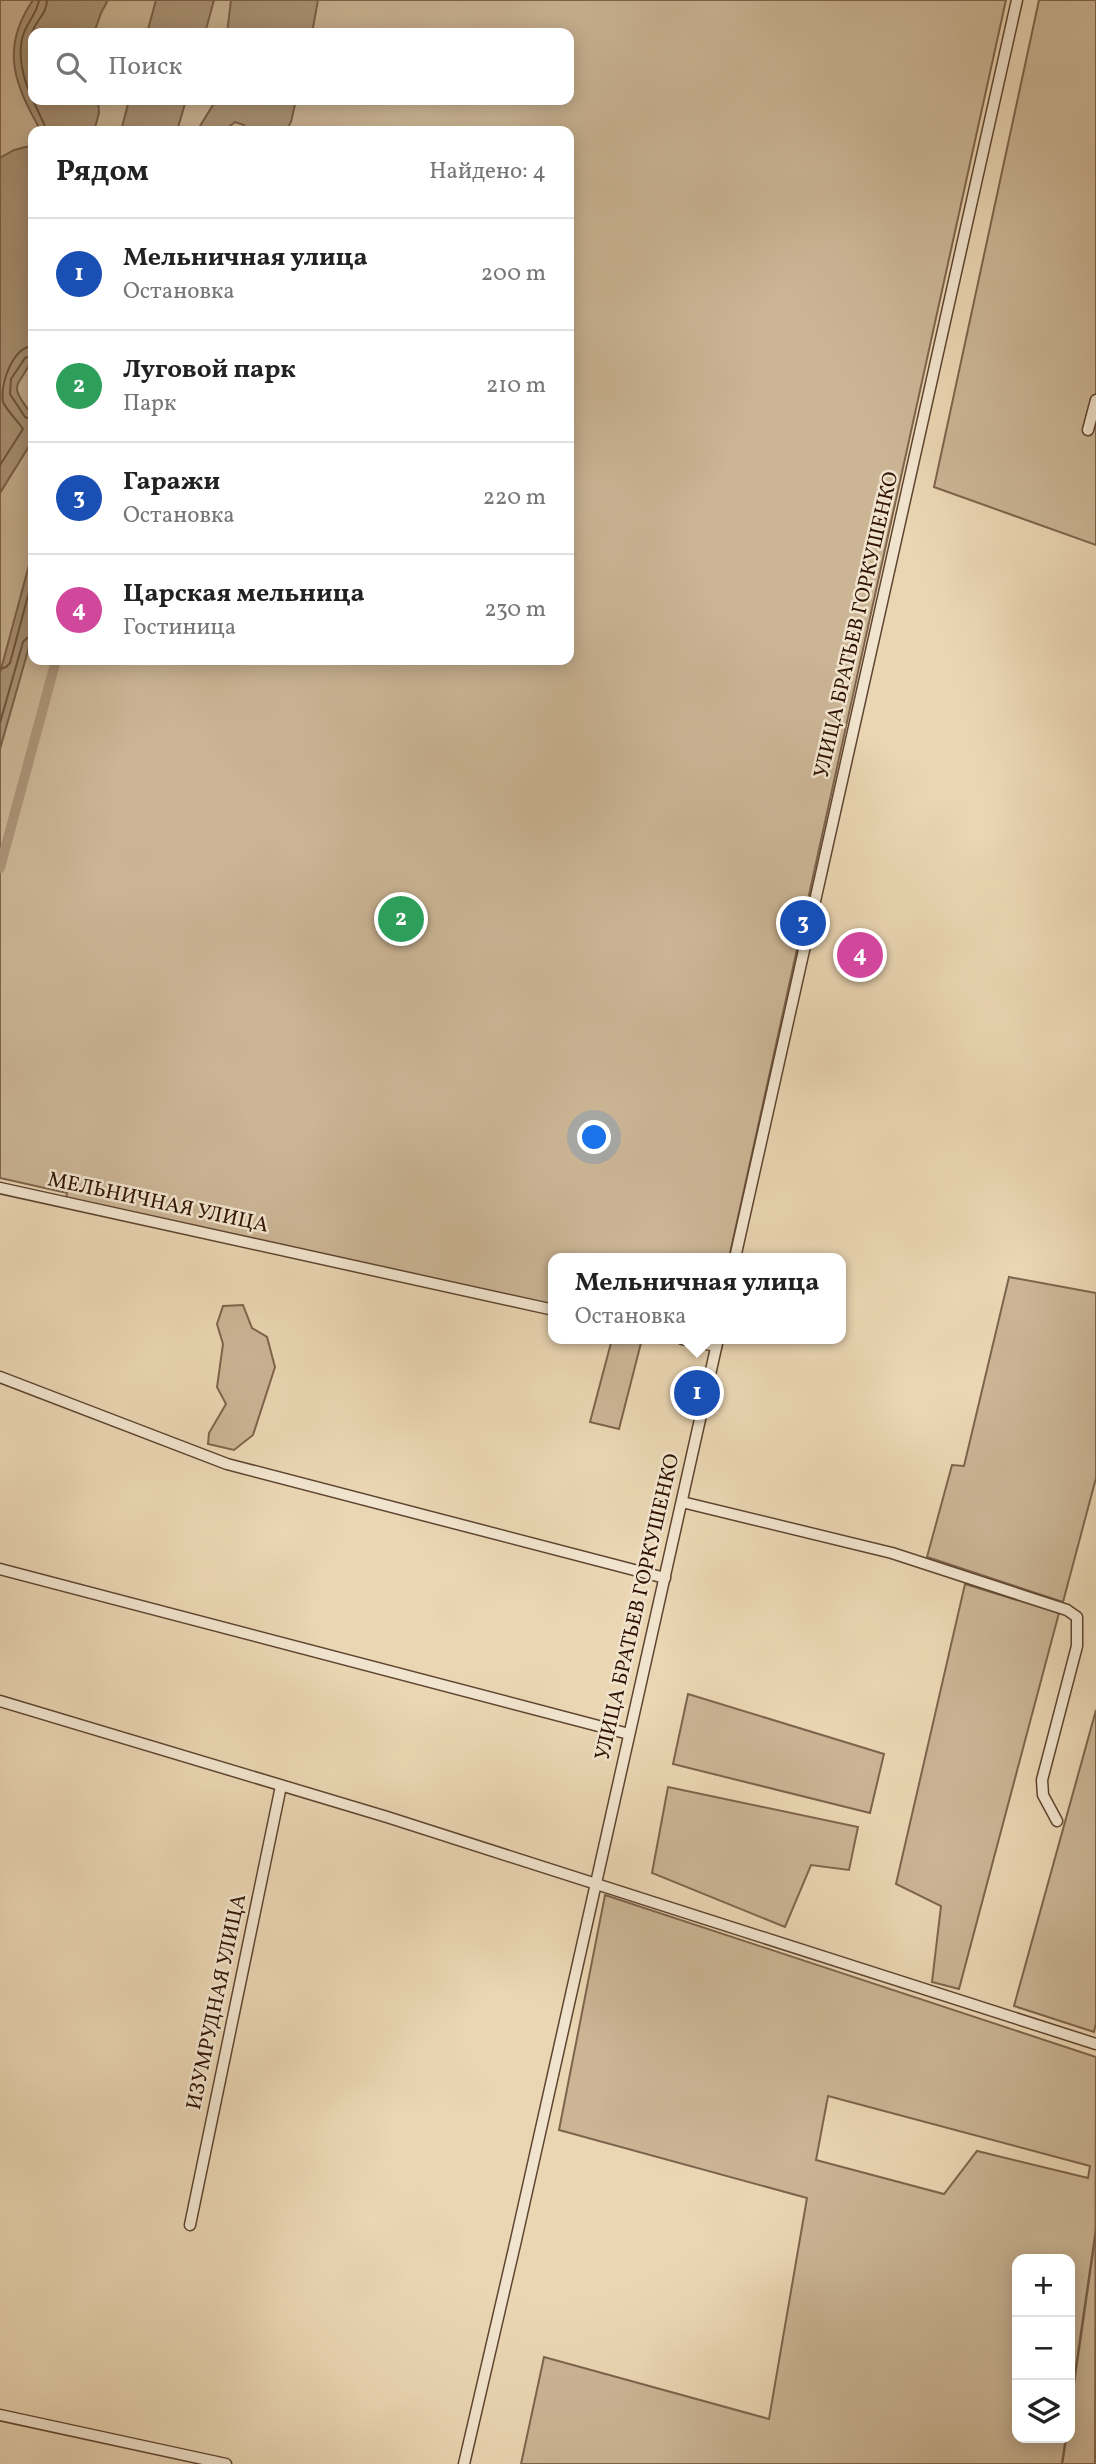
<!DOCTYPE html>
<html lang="ru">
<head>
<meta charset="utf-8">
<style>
	:root { --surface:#fff; --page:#f2f2f2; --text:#222; --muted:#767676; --line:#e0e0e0; --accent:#111827 }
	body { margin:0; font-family:Vollkorn,serif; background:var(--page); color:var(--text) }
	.controls { position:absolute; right:21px; bottom:21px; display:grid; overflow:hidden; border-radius:14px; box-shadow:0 4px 18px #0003 }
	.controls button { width:63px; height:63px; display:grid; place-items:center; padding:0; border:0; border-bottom:2px solid var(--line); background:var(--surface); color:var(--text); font:35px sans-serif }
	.you { position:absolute; left:595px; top:1138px; width:24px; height:24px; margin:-18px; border:5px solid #fff; border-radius:50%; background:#1a73e8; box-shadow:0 0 0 10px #1a73e833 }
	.badge { display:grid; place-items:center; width:46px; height:46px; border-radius:50%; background:var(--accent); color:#fff; font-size:23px; font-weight:700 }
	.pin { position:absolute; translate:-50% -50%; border:4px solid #fff; box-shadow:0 2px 7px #0006 }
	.popup { position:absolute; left:548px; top:1253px; width:298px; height:91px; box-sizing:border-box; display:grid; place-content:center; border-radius:14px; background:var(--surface); filter:drop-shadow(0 2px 5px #0005); font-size:23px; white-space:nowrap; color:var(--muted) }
	.popup b { font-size:26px; color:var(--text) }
	.popup::after { content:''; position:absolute; left:50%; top:100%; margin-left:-14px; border:14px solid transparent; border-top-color:var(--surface) }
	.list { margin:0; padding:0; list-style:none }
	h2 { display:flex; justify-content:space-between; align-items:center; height:91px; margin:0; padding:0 28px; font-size:30px }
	h2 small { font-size:23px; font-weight:400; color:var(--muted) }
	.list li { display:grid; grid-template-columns:46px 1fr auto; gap:21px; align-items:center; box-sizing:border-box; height:112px; padding:0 28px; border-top:2px solid var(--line) }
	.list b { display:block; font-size:26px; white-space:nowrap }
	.list p { margin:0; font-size:23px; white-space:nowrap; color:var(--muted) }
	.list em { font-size:23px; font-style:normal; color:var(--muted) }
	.icon { flex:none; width:38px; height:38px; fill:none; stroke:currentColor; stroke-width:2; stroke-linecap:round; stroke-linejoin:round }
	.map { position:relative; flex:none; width:1096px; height:2464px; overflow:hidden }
	.search { position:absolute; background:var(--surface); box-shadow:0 4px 18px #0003; left:28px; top:28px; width:546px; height:77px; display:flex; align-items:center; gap:18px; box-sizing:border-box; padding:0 24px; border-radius:14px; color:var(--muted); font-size:26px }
	.panel { position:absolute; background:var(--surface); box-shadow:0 4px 18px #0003; left:28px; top:126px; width:546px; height:539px; border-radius:14px }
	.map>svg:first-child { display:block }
	.green { fill:#cbb595; stroke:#7e644c; stroke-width:2; fill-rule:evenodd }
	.water { fill:#ab9477; stroke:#7a6049; stroke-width:2 }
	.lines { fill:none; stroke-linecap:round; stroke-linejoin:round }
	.shore { stroke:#6e543d; stroke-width:2 }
	.stream { stroke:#7a6049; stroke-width:2.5 }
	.canal { stroke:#ab9477; stroke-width:10 }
	.minor-casing { stroke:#5f442f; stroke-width:13 }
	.minor { stroke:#f1e4ce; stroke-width:10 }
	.labels { text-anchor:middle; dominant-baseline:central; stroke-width:5; stroke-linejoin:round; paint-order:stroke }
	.street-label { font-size:21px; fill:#311303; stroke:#f1e4ce }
</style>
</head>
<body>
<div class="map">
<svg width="1096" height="2464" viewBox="0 0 1096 2464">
	<rect width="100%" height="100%" fill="#ead6b3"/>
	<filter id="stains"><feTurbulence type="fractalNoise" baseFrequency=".00286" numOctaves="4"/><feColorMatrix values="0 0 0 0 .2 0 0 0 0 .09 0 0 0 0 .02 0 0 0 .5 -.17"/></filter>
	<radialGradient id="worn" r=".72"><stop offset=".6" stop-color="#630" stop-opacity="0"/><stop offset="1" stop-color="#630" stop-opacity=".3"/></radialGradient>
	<g class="green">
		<path d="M0,0H1006L729,1258H554L553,1305L66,1198L67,1193L0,1178ZM33,33H569V100H33ZM33,131H569V660H33Z"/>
		<polygon points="1039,0 1096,0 1096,545 934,487"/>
		<polygon points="1009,1277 1096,1293 1096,1478 1063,1602 927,1557 952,1465 964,1466"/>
		<polygon points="243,1305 252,1328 267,1337 275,1367 253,1435 234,1450 208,1444 209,1433 226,1404 217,1387 223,1344 217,1324 223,1306"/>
		<polygon points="612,1339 642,1339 619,1429 590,1422"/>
		<polygon points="965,1584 1059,1613 959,1989 932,1982 941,1906 896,1884"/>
		<polygon points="688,1694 884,1754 870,1813 673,1764"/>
		<polygon points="1096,1710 1096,2023 1094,2032 1014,2006"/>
		<polygon points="668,1787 858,1827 849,1870 811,1865 785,1927 652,1873"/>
		<path d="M605,1895L1096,2057L1095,2464H521L544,2357L769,2419L807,2198L559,2130ZM828,2096L1090,2166L1088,2178L977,2151L944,2194L816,2160ZM1017,2259H1070V2438H1017Z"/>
	</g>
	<g class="water">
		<path d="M33,0H108L101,13L94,33H33V100H98L99,113L94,131H41C14,84 0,48 33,0Z"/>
		<polygon points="156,0 214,0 205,33 147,33"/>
		<polygon points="231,0 318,0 312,33 227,33"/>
		<polygon points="129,100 186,100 177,131 121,131"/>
		<polygon points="216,100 296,100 291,122 286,131 246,131 244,125 235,122 226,129 226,131 197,131"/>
		<path d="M30,146L33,152V355C21,390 4,379 33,416L31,443L0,493V158L14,150Z"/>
		<polygon points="33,550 33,633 0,749 0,673"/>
	</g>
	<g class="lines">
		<g class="shore">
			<path d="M39,0C37,16 22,26 21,46C19,69 28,91 38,111C41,118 45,124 46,131"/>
			<path d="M33,77C29,59 26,42 35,26C40,17 47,11 47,0"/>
			<polyline points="33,355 25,358 11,379 10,394 25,417 33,420"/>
			<path d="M0,465L23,429C17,420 8,412 3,402C0,383 13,347 33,346"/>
			<polyline points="0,669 6,667 10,663 33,577"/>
			<polyline points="0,723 23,642 27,638 33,637"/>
		</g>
		<g class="stream">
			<polyline points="1070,2410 1096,2230"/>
			<polyline points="1062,2464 1066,2438"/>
		</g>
		<polyline class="canal" points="0,868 56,660"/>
		<g class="minor-casing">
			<g id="minor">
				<polyline points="1088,430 1096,400"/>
				<polyline points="0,1188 554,1310"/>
				<polyline points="735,1258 1017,0"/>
				<polyline points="682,1339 716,1346"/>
				<polyline points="0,1377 227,1464 665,1578"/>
				<polyline points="682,1502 892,1553 1067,1610 1077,1617 1077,1646 1042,1780 1043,1795 1057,1821"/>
				<polyline points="0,1569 629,1734"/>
				<polyline points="0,1701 387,1817 1096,2044"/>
				<polyline points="190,2225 281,1786"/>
				<polyline points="0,2415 226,2464"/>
				<polyline points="464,2464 516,2240 718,1339"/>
			</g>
		</g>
		<use href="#minor" class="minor"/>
	</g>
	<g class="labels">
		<g class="street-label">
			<text transform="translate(857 625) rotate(-77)">УЛИЦА БРАТЬЕВ ГОРКУШЕНКО</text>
			<text transform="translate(158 1203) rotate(12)">МЕЛЬНИЧНАЯ УЛИЦА</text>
			<text transform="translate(638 1607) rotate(-77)">УЛИЦА БРАТЬЕВ ГОРКУШЕНКО</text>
			<text transform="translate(217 2002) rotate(-78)">ИЗУМРУДНАЯ УЛИЦА</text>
		</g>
	</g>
	<rect width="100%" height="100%" filter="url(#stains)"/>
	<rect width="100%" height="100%" fill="url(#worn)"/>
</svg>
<div class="controls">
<button>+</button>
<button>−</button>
<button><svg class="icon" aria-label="layers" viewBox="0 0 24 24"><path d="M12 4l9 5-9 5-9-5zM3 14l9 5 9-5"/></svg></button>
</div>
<div class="you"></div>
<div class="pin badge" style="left:697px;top:1393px;background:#1a4fb4">1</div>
<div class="popup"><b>Мельничная улица</b>Остановка</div>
<div class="pin badge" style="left:401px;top:919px;background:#2e9e5b">2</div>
<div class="pin badge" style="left:803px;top:923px;background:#1a4fb4">3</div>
<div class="pin badge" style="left:860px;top:955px;background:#d1479c">4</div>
<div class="search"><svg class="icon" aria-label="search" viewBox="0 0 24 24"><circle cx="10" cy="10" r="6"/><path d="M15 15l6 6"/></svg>Поиск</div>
<section class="panel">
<h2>Рядом<small>Найдено: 4</small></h2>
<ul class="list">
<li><span class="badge" style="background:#1a4fb4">1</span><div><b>Мельничная улица</b><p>Остановка</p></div><em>200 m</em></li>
<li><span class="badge" style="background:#2e9e5b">2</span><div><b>Луговой парк</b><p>Парк</p></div><em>210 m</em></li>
<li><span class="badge" style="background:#1a4fb4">3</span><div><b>Гаражи</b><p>Остановка</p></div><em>220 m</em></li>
<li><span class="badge" style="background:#d1479c">4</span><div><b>Царская мельница</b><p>Гостиница</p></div><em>230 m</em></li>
</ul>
</section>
</div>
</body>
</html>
